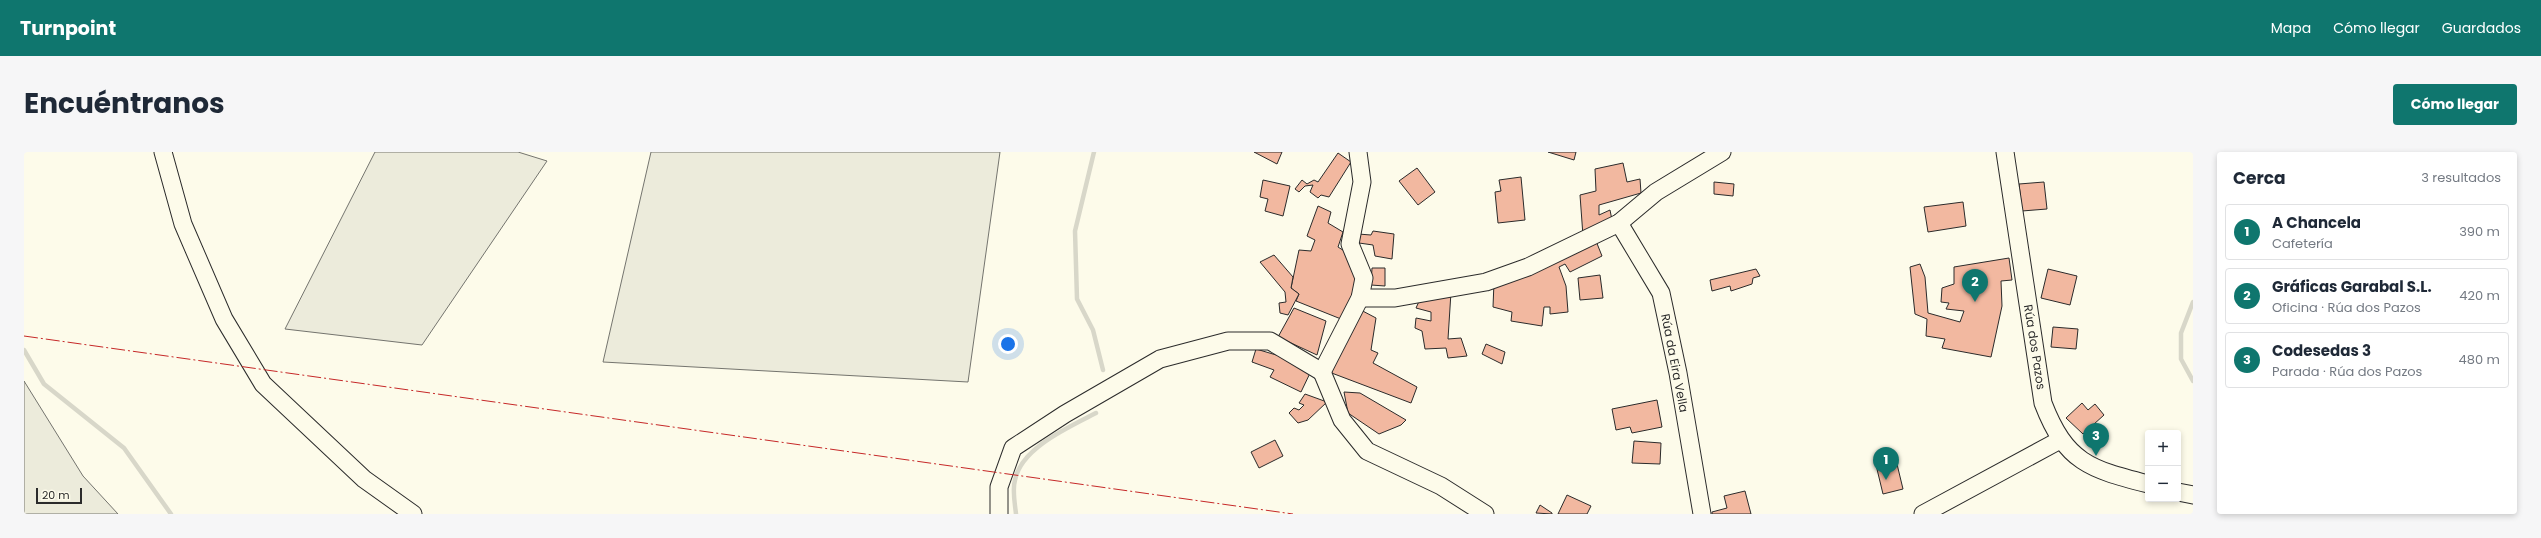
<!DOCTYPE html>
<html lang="es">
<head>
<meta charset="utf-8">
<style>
	:root { --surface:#fff; --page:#f6f6f7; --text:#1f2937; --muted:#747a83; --line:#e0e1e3; --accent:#0f766e }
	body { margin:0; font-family:Poppins,sans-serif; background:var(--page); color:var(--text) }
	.controls { position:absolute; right:12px; bottom:12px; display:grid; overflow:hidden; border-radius:4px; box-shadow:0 2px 6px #0003 }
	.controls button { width:36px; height:36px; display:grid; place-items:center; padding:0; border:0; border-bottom:1px solid var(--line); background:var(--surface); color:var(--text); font:20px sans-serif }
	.scale { position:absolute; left:12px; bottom:10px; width:46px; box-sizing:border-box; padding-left:4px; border:2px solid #2b2b2b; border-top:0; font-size:11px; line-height:14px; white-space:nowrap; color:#2b2b2b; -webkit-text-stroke:3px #fdfbea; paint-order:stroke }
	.you { position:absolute; left:984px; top:192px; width:14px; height:14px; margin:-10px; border:3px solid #fff; border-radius:50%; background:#1a73e8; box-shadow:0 0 0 6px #1a73e833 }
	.badge { display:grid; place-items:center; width:26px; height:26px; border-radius:50%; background:var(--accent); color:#fff; font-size:13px; font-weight:700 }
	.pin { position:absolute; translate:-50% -33px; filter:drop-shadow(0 1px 2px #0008) }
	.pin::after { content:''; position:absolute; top:21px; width:14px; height:12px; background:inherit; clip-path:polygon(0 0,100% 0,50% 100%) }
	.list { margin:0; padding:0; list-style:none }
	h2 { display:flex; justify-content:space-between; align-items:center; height:52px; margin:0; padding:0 16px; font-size:17px }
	h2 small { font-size:13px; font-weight:400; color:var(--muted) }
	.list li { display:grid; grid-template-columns:26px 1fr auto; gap:12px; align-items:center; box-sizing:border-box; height:56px; margin:0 8px 8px; padding:0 8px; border:1px solid var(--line); border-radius:4px }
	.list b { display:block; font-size:15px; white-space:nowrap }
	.list p { margin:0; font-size:13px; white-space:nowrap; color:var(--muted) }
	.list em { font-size:13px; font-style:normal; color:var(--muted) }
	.map { position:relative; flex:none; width:2169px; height:362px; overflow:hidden; border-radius:4px }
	header { display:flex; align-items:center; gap:24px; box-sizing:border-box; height:56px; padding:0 20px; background:var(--accent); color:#fff }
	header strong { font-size:19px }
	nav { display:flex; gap:22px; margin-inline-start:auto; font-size:14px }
	.intro { display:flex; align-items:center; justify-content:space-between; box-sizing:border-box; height:96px; padding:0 24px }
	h1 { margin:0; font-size:28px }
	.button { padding:10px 18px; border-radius:4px; background:var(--accent); color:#fff; font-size:14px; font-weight:700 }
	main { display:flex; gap:24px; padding:0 24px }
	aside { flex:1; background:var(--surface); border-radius:4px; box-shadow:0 2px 6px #0003 }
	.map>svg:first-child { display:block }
	.green { fill:#ecebdb; stroke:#74746e }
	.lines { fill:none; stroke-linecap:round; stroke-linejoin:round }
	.stream { stroke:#d8d7c9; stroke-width:4.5 }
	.building { fill:#f2b8a0; stroke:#2b2b2b }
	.minor-casing { stroke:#2b2b2b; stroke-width:19 }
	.minor { stroke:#fdfbea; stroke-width:17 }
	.power { stroke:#c62828; stroke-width:1; stroke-dasharray:14 3 2 3; stroke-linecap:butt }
	.labels { text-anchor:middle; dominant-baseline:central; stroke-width:3; stroke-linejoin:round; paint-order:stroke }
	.street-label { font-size:12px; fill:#2b2b2b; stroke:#fdfbea }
</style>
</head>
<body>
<header>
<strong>Turnpoint</strong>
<nav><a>Mapa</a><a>Cómo llegar</a><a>Guardados</a></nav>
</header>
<div class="intro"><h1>Encuéntranos</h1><a class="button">Cómo llegar</a></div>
<main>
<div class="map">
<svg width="2169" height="362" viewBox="0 0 2169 362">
	<rect width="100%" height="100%" fill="#fdfbea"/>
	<g class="green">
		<polygon points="351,0 494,0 523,9 398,193 261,177"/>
		<polygon points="627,0 976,0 944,230 579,210"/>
		<polygon points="0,229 59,324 94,362 0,362"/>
	</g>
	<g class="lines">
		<g class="stream">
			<polyline points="1070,0 1051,79 1053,147 1069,178 1079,218"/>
			<polyline points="2169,150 2157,181 2157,207 2169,229"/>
			<polyline points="0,198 20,232 100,296 147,362"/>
			<path d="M992,362C991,352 988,338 991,328C997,296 1045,275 1072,261"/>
		</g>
	</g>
	<g class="building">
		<polygon points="1230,0 1258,0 1253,12"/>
		<polygon points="1524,0 1552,0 1550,8"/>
		<polygon points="1314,1 1327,10 1305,45 1297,43 1294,46 1286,40 1289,33 1281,34 1275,40 1271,37 1278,28 1283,32 1290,28 1294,30"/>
		<polygon points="1599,11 1603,30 1616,27 1617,41 1575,53 1575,63 1586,58 1588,68 1559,84 1556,43 1572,39 1571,17"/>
		<polygon points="1393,16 1411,40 1394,53 1375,29"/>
		<polygon points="1497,25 1501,68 1474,71 1471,40 1477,39 1475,28"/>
		<polygon points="1239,28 1266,34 1259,64 1241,59 1244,47 1236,45"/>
		<polygon points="1690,30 1710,32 1709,44 1690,42"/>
		<polygon points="2020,30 2023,57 1998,59 1995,32"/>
		<polygon points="1939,50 1942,74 1904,80 1900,55"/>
		<polygon points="1294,54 1307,60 1304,71 1319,80 1314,95 1322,100 1335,125 1334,137 1317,167 1272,149 1275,142 1267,136 1275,98 1287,99 1291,88 1283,84"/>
		<polygon points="1349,79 1370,82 1368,107 1351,104 1349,93 1335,91 1334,82 1347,83"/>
		<polygon points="1572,89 1578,104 1546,120 1541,112 1535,115 1542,134 1544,160 1526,162 1526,155 1520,155 1518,174 1487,169 1488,160 1469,155 1470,130"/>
		<polygon points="1250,103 1269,125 1267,136 1275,142 1264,163 1256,161 1255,151 1262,150 1261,140 1236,110"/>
		<polygon points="1985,106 1988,128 1977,129 1978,154 1967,205 1918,196 1921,187 1902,184 1903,167 1891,162 1886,115 1896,112 1901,125 1904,161 1936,170 1940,159 1922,157 1925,151 1917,150 1918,136 1930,132 1930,115"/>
		<polygon points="1348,116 1361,116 1361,134 1347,133"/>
		<polygon points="1732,117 1736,124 1729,126 1728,132 1707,139 1706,134 1688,139 1686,128"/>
		<polygon points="2024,117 2053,124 2046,153 2017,146"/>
		<polygon points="1576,123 1579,146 1556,148 1554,126"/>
		<polygon points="1427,140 1424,187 1437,186 1443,204 1424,206 1422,196 1401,197 1398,179 1391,176 1392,166 1407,169 1407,160 1392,156 1397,145"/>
		<polygon points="1270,156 1302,169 1293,203 1254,185"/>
		<polygon points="1333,156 1352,166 1347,198 1354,201 1349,211 1393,235 1387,251 1305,220"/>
		<polygon points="2029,175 2054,177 2052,197 2027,195"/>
		<polygon points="1462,192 1481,200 1478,212 1458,202"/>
		<polygon points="1232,197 1259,205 1288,217 1277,240 1246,225 1250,218 1228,210"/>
		<polygon points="1320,240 1336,241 1382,268 1377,273 1355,282 1324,261"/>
		<polygon points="1281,242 1303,250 1284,268 1274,271 1265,261 1270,256 1275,258 1280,253 1275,251"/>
		<polygon points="1633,248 1638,275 1608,281 1606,275 1592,278 1588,257"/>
		<polygon points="2058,251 2064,258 2071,252 2080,263 2059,282 2042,266"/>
		<polygon points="1251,288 1259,304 1235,316 1227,300"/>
		<polygon points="1610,289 1637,291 1636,312 1608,311"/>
		<polygon points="1872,308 1879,337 1859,342 1852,313"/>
		<polygon points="1721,339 1727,362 1688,362 1688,360 1703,356 1700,344"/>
		<polygon points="1543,343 1567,354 1563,362 1534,362"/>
		<polygon points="1516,353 1528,361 1528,362 1512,361"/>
	</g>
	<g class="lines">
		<g class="minor-casing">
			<g id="minor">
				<polyline points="139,0 159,72 200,167 239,232 340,327 389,362"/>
				<path d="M1981,0L2019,251C2042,311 2066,317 2124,332"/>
				<polyline points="1595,71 1637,141 1654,221 1678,362"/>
				<polyline points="1336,146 1371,146 1462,130 1504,115 1595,71 1632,40 1698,0"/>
				<polyline points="1298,220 1336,146 1340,126 1326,92 1338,30 1334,0"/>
				<polyline points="1298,220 1318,268 1343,299 1417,334 1461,362"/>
				<polyline points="2154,340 2169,343"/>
				<polyline points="975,362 975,335 989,296 1041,262 1136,207 1204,189 1246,189 1298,220"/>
				<polyline points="1899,362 2036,288"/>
			</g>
		</g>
		<use href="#minor" class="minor"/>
		<polyline class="power" points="0,184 1269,362"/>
	</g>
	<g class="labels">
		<g class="street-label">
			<text transform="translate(2011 195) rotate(81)">Rúa dos Pazos</text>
			<text transform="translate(1651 211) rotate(79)">Rúa da Eira Vella</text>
		</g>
	</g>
</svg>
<div class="controls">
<button>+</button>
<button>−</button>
</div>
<div class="scale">20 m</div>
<div class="you"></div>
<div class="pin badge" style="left:1862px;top:328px">1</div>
<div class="pin badge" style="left:1951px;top:150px">2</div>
<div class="pin badge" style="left:2072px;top:304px">3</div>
</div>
<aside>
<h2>Cerca<small>3 resultados</small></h2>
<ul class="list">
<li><span class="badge">1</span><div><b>A Chancela</b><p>Cafetería</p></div><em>390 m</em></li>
<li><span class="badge">2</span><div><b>Gráficas Garabal S.L.</b><p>Oficina · Rúa dos Pazos</p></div><em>420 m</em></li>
<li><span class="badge">3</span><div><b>Codesedas 3</b><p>Parada · Rúa dos Pazos</p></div><em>480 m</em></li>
</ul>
</aside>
</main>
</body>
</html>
